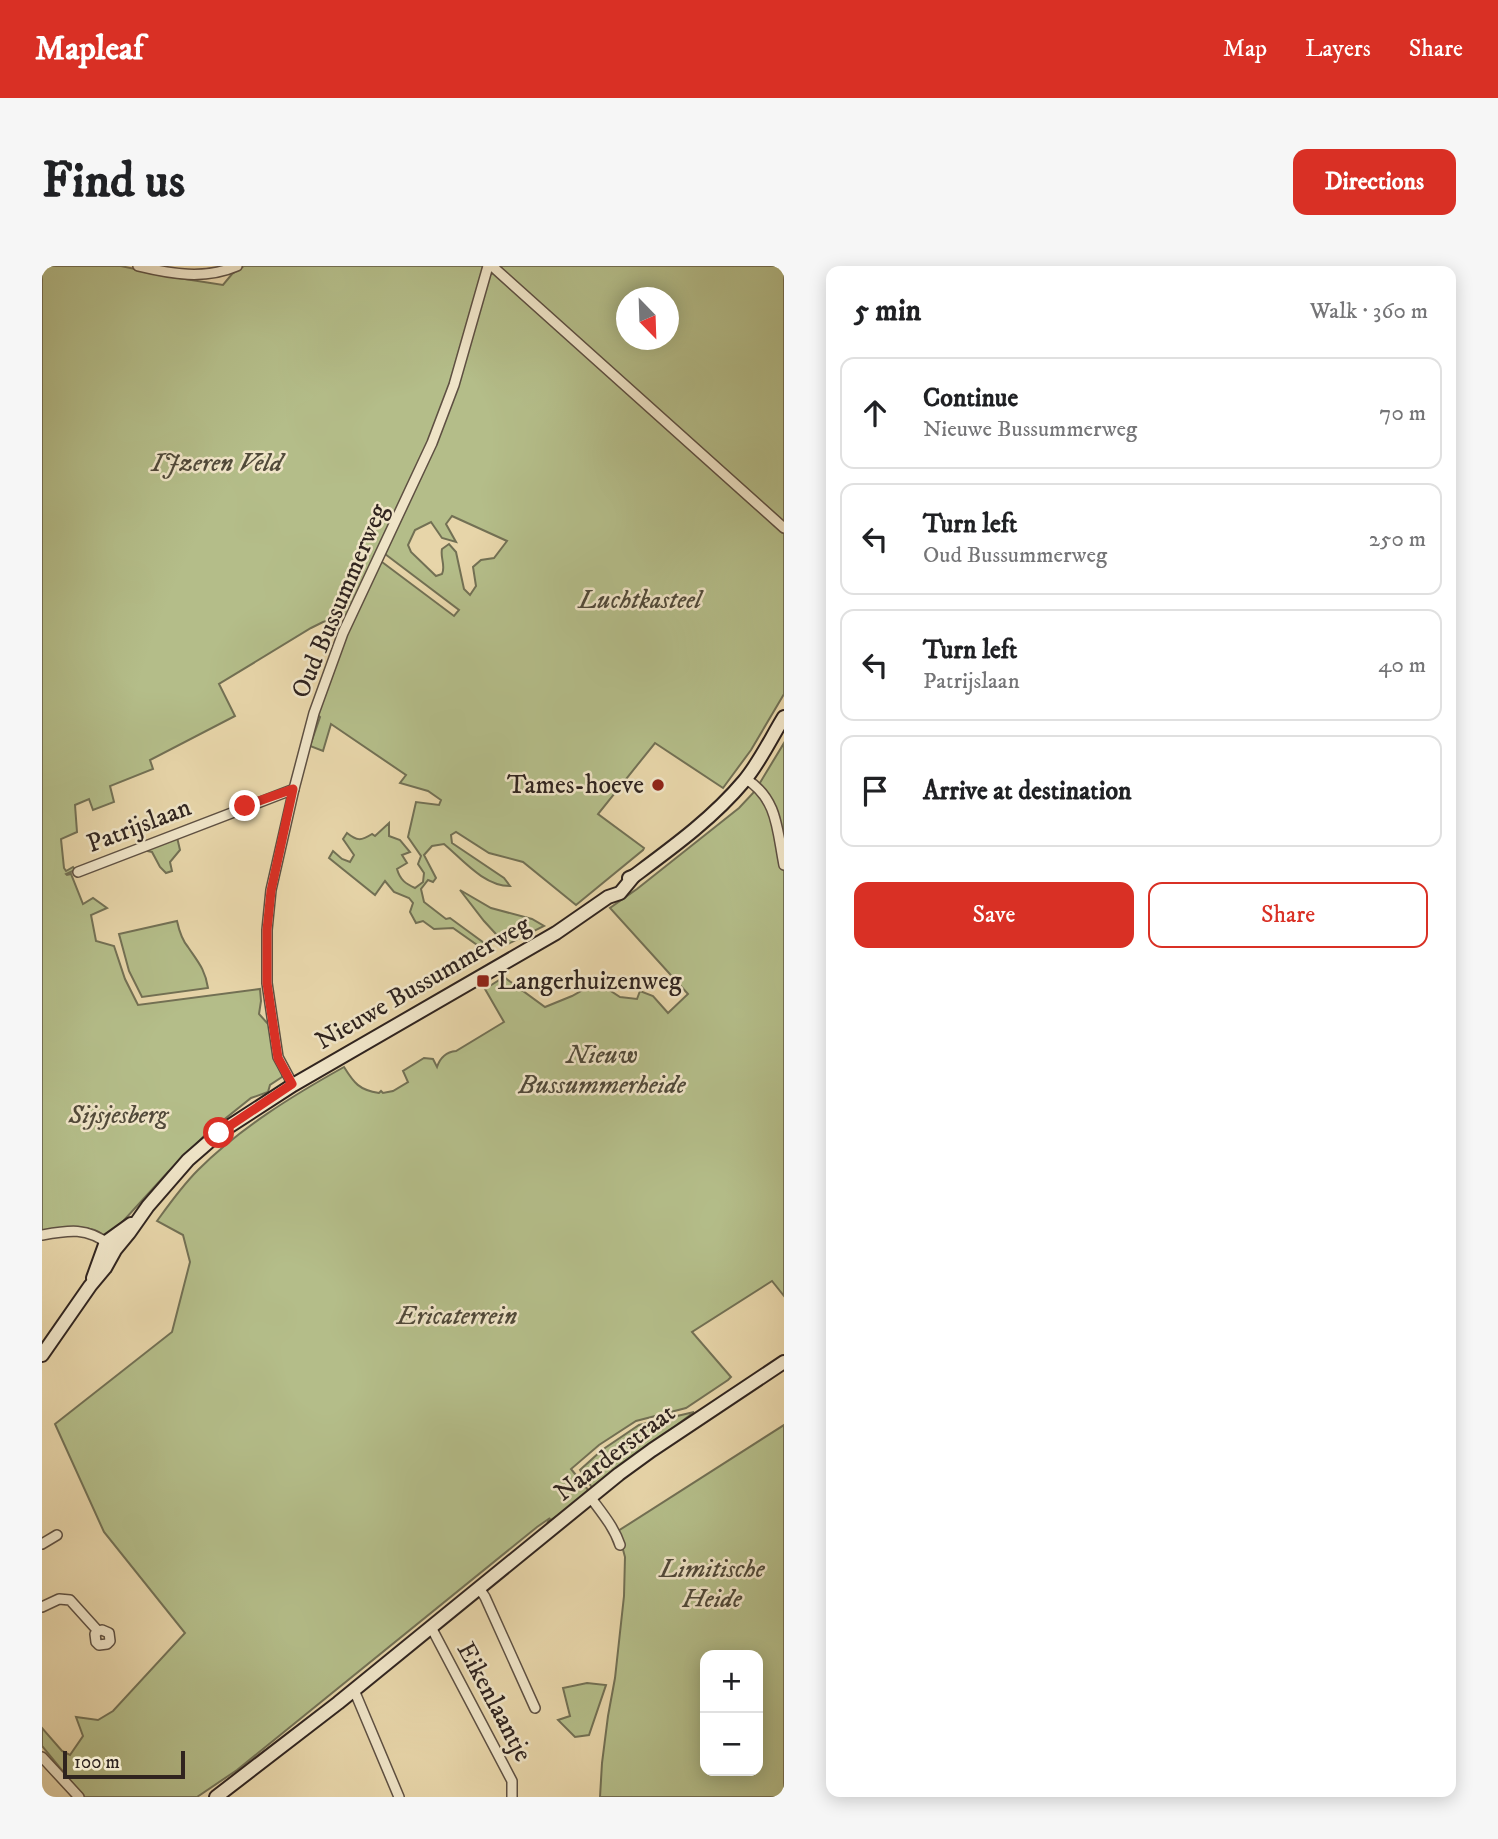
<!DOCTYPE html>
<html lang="en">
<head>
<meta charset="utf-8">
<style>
	:root { --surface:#fff; --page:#f6f6f6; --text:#202124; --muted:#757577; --line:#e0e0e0; --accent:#d93025 }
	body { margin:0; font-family:"IM FELL DW Pica",serif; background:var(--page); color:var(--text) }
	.controls { position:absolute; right:21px; bottom:21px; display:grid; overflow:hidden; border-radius:14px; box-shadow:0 4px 18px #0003 }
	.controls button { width:63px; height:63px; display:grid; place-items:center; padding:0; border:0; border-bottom:2px solid var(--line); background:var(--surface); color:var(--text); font:35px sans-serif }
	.compass { position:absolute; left:574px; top:21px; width:63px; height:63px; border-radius:50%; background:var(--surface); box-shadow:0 4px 18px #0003; rotate:157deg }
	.scale { position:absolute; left:21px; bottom:18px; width:122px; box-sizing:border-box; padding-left:7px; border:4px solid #30241f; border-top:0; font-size:19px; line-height:24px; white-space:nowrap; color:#30241f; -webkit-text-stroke:5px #efe4c7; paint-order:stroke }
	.stop { position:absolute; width:21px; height:21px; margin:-16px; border:5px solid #d93025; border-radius:50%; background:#fff }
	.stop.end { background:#d93025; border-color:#fff; box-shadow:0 2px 7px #0008 }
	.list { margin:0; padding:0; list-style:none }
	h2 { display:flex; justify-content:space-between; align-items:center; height:91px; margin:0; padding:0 28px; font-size:30px }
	h2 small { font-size:23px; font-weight:400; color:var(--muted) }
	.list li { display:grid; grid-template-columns:46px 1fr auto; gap:21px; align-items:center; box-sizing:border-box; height:112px; margin:0 14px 14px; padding:0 14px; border:2px solid var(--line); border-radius:14px }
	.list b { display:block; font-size:26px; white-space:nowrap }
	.list p { margin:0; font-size:23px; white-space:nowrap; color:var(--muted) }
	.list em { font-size:23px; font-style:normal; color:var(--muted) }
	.actions { display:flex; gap:14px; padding:21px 28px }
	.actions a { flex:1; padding:16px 0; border:2px solid var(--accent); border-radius:14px; text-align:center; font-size:24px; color:var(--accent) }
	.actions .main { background:var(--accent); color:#fff }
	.icon { flex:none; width:38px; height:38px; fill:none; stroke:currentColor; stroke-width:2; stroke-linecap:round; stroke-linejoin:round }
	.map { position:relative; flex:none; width:742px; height:1531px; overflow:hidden; border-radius:14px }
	header { display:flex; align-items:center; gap:42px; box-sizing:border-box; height:98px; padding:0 35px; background:var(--accent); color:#fff }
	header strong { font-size:33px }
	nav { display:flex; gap:38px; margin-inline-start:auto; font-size:24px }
	.intro { display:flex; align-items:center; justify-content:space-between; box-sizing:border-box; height:168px; padding:0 42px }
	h1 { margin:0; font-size:49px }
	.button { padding:18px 32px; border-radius:14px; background:var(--accent); color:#fff; font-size:24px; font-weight:700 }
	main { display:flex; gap:42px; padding:0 42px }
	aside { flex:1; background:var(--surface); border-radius:14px; box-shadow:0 4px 18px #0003 }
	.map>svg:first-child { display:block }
	.green { fill:#b4bd89; stroke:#727054; stroke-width:2; fill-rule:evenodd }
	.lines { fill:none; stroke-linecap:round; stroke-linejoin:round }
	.street-casing { stroke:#5e5042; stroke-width:12 }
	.secondary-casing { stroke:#30241f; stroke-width:16 }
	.street { stroke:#efe4c7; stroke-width:9 }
	.secondary { stroke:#efe4c7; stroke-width:12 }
	.route { stroke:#d93025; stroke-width:9 }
	.poi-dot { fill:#8f2418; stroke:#efe4c7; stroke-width:2.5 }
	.labels { text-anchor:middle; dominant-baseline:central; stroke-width:5; stroke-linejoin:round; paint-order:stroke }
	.park-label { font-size:26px; font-style:italic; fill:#514a3a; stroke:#efe4c7 }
	.street-label { font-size:26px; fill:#30241f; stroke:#efe4c7 }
	.poi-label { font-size:26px; fill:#30241f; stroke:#efe4c7; text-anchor:end }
</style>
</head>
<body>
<header>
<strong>Mapleaf</strong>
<nav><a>Map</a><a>Layers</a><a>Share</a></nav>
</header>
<div class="intro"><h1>Find us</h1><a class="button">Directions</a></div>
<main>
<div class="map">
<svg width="742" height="1531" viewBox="0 0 742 1531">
	<rect width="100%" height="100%" fill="#e7d5a9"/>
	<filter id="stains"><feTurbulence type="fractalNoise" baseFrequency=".00286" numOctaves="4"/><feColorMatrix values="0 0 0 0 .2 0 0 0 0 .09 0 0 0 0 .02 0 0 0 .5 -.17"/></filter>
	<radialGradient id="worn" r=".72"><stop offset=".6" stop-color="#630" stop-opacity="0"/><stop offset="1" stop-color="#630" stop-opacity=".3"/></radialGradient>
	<g class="green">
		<path d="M0,0H79L130,11L181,19L190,8L202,0H441L436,29L414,105L388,176L305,349L281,356L269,362L177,418L193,450L108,494L111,503L68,520L72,536L51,544L47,533L33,539L35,566L19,573L22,602L24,605L31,601L33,604L24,608L25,609L29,608L41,638L51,632L65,642L49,649L54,675L72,680L83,713L96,739L218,723L219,735L217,748L227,759L240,808V811L228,819L226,826L209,832L164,868L126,906L74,963L63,970C46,956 20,963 0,966Z"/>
		<path d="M458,0H742V256L461,4ZM584,32H626V74H584Z"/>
		<path d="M451,7L742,265V428L709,484L681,522L613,477L556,548L602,582L601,584L534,639L481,596L447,587L414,566L409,569L410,577L462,612L468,620C442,620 421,594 402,578L390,580L382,589L394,612L391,616L386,614L379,623L382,636L404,653L408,652L453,685L448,688L411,662L392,663L381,655L374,657L368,646L371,637L367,632L352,626L343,615L333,629L287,592L291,585L300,593L308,596L312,589L301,573L305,567C315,575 319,575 330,568L333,570L347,557V570L358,574L368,586L360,589L365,597L355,603C358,614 364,618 373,622L381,616L382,607L376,598L379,590L366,571L374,536L397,539L399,534L386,525L358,517L364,509L289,458L281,485L268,480L278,451L271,445L336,293L412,350L417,344L343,288L360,250L447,9ZM410,250L465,275L452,292L439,294L431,301L434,320L428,329L422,323L414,286L407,278L400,283C398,292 404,300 400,308L394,310L369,286L366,279L373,264L389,256L400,272L414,276L404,258Z"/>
		<path d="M742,477V1030L730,1015L650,1066L689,1111L686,1114L644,1142L594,1155L557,1179L529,1203L547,1225L546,1229L506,1256L508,1252L495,1261L195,1504L155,1531H42L0,1480V1462L20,1485L28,1489L41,1470L34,1451L56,1454L71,1445L143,1367L62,1266L13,1158L130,1066L148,996L141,969L115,955C128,937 140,920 156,904C198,862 250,830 302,801C312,817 317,824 337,827L339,825L341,827L351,825L366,816L361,805L382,792L391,793L395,801C398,792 404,786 414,785L462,756L443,723L462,711L503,741L530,730L555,716L578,731L595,733L598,725L611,730L626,747L646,728L568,642L595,623L697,542L713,525Z"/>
		<polygon points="134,567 138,584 128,596 130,605 124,607 118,601 110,586 101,584"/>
		<polygon points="418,624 449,642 490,653 502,660 464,679 442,655"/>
		<path d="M135,655C137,664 140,674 146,681C156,696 163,703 166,722L100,731L87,705L77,668Z"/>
		<polygon points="652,1146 551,1223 538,1204 560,1184 597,1159"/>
		<path d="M742,1159V1531H558L560,1497L566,1450L573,1412L582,1330L583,1291L576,1265ZM663,1389H716V1505H663Z"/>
		<polygon points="545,1417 564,1419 547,1469 533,1471 516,1454 528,1450 521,1422"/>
	</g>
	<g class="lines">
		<g class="street-casing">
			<g id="street">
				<path d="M96,0C129,8 163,14 195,0"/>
				<polyline points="450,0 742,262"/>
				<path d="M704,513C736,533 735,564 742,599"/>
				<polyline points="36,606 252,523"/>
				<polyline points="251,819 236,791 225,717 225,664 229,624 252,523 272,447 301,367 390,177 412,119 446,0"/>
				<path d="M0,969C27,964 45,961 68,979"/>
				<path d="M549,1232C560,1247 572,1261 578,1279"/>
				<polyline points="0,1278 15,1269"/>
				<polyline points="437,1322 443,1331 493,1442"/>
				<polyline points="0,1341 17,1333 28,1334 56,1365 60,1364 67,1367 68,1375 65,1378 57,1379 54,1376 53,1368 56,1365"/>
				<polyline points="389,1361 470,1515 470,1531"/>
				<polyline points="312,1424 357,1531"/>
				<polyline points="0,1491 37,1531"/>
			</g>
		</g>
		<g class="secondary-casing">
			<g id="secondary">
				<path d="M587,612L592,610C631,581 671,552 702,515C718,496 729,472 742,451"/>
				<polyline points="51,1012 64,976 89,958"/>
				<polyline points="0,1089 48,1020 63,1002 73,984 87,967 106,940 146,894 177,867 251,819 514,667 566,631 578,627 592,610"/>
				<polyline points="174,1531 296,1437 577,1208 610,1184 742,1096"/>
			</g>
		</g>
		<use href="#street" class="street"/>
		<use href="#secondary" class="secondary"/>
	</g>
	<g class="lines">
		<polyline class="route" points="177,867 250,818 236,792 225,717 225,664 229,625 251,523 203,540"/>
	</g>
	<g class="poi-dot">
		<circle cx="616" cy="519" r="7"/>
		<rect x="434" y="708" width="14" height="14" rx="3.5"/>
	</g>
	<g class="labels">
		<g class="park-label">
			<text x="175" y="197">IJzeren Veld</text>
			<text x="598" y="334">Luchtkasteel</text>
			<text x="560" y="789">Nieuw<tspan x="560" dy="30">Bussummerheide</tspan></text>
			<text x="76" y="849">Sijsjesberg</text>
			<text x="415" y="1050">Ericaterrein</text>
			<text x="670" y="1303">Limitische<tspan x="670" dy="30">Heide</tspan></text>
		</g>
		<g class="street-label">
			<text transform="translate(298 335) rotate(-67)">Oud Bussummerweg</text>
			<text transform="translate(97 560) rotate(-21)">Patrijslaan</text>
			<text transform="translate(381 717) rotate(-30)">Nieuwe Bussummerweg</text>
			<text transform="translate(573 1187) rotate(-37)">Naarderstraat</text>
			<text transform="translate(452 1436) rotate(62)">Eikenlaantje</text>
		</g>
		<g class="poi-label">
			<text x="602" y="519">Tames-hoeve</text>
			<text x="455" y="715" text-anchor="start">Langerhuizenweg</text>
		</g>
	</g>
	<rect width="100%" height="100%" filter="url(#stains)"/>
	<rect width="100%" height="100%" fill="url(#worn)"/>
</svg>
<div class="controls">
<button>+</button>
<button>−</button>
</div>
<svg class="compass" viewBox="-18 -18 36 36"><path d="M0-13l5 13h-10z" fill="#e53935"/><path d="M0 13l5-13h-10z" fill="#757577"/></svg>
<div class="scale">100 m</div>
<div class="stop" style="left:177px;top:867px"></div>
<div class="stop end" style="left:203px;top:540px"></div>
</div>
<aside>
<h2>5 min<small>Walk · 360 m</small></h2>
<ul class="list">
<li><svg class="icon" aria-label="ahead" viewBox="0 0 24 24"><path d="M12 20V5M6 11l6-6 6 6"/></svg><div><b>Continue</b><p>Nieuwe Bussummerweg</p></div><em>70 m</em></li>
<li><svg class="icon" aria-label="left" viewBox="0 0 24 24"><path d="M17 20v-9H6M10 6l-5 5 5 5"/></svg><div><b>Turn left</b><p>Oud Bussummerweg</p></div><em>250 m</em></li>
<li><svg class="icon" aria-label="left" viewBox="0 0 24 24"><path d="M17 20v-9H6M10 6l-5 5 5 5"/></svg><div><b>Turn left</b><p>Patrijslaan</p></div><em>40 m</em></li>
<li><svg class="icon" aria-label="arrive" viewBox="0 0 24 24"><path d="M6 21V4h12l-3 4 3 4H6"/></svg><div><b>Arrive at destination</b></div></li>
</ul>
<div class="actions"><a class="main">Save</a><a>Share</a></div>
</aside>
</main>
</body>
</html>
